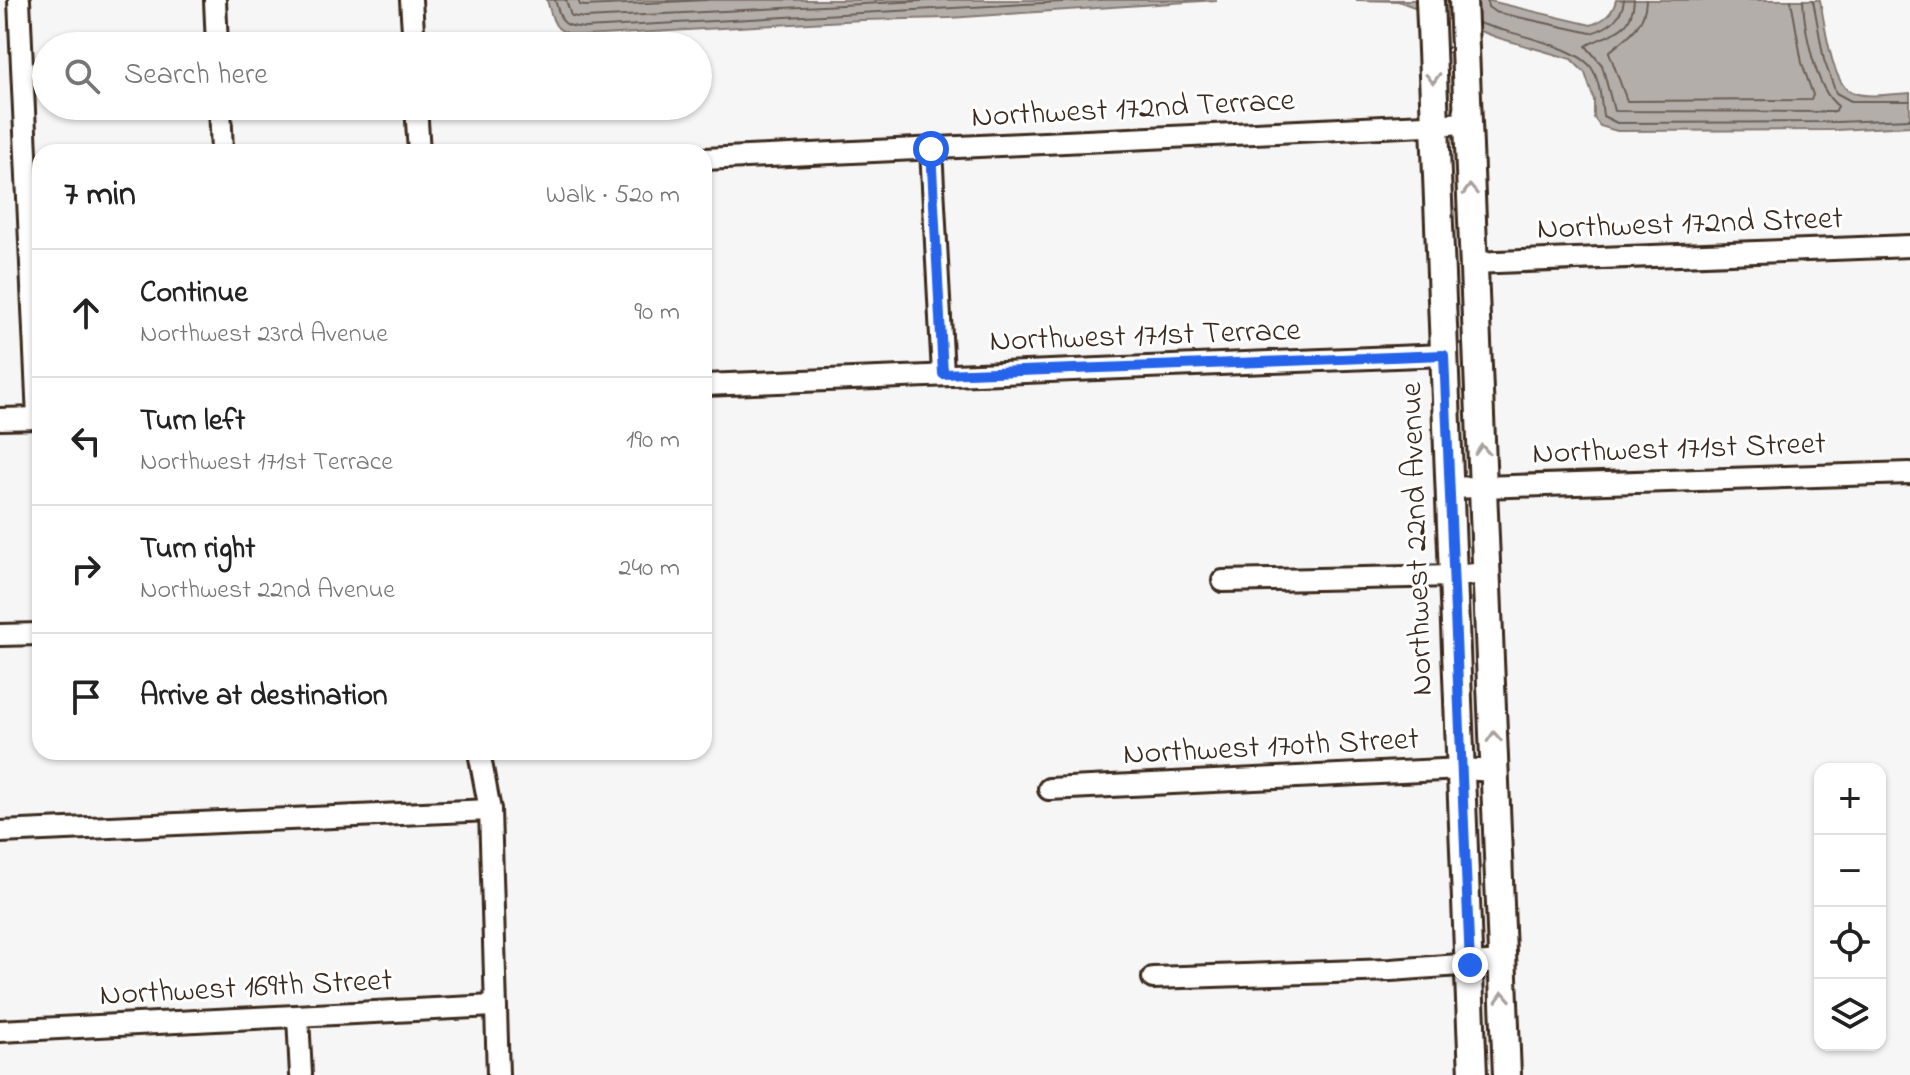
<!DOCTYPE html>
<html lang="en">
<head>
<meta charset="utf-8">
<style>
	:root { --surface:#fff; --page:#f6f6f6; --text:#222; --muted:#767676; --line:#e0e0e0 }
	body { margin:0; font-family:"Indie Flower",sans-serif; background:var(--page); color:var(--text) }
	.controls { position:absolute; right:24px; bottom:24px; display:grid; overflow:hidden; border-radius:16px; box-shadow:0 2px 6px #0004 }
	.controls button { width:72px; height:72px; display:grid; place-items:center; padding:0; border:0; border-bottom:2px solid var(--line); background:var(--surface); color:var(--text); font:40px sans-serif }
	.stop { position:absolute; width:24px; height:24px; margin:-18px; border:6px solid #2563eb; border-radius:50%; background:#fff }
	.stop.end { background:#2563eb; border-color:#fff; box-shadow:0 2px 8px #0008 }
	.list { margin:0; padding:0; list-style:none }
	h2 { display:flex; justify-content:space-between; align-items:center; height:104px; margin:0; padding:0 32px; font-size:34px }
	h2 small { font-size:26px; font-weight:400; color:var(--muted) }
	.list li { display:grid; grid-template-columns:52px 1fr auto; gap:24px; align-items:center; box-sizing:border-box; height:128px; padding:0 32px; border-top:2px solid var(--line) }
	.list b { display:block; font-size:30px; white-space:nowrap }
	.list p { margin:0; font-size:26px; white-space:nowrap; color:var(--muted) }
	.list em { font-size:26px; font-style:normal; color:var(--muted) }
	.icon { flex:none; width:44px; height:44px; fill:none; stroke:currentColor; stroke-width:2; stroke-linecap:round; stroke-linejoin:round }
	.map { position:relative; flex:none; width:1910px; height:1075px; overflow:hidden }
	.search { position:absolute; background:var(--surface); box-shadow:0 2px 6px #0004; left:32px; top:32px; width:680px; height:88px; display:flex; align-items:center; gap:20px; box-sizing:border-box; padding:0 28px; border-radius:44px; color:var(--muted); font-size:30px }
	.panel { position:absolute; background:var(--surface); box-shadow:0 2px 6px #0004; left:32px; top:144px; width:680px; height:616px; border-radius:24px }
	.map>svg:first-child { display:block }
	.water { fill:#b4aeaa; stroke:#847972; stroke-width:2 }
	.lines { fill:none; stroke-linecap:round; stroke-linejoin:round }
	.shore { stroke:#6b5f56; stroke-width:2 }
	.minor-casing { stroke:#3b2a1e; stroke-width:26 }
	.major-casing { stroke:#3b2a1e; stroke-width:32 }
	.minor { stroke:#fff; stroke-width:20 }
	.major { stroke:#fff; stroke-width:26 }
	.oneway { stroke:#a79f9a }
	.route { stroke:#2563eb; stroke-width:10 }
	.labels { text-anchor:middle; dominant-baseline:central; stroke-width:6; stroke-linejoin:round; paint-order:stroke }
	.street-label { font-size:32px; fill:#3b2a1e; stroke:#fff }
</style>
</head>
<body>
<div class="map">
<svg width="1910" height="1075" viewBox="0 0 1910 1075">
	<rect width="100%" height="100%" fill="#f7f6f6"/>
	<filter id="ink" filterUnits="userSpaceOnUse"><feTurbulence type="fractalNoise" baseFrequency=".0125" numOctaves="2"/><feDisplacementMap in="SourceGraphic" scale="16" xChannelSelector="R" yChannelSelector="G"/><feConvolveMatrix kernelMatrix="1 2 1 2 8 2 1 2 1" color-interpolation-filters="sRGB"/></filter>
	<g filter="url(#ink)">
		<g class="water">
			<path d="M547,0H1217L949,18L862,20L584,36C554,33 555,27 547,0Z"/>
			<path d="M1356,0H1486L1591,25C1604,20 1613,14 1616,0H1820C1824,20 1832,88 1853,93C1870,98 1892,94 1910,93V126L1836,130L1617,131L1600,126L1594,118V100L1585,73L1571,59L1499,38L1398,1Z"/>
		</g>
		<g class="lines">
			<g class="shore">
				<path d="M555,0C562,22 560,26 585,28L1100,0"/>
				<polyline points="566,0 571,16 585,18 940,0"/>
				<polyline points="578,0 580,5 585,6 707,0"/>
				<path d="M1487,0L1488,7L1495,12L1591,33C1608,28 1622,18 1624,0"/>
				<path d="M1634,0C1632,35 1607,33 1586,46L1602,65L1614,111L1835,112L1838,106C1815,89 1804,28 1803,0"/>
				<path d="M1646,0C1645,27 1627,37 1609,52L1627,101L1811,100L1813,95L1802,63L1791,0"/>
				<polyline points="1813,0 1824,60 1836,93 1851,101 1910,101"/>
				<path d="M1479,23C1507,33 1574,45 1591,67C1600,80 1601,101 1603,116L1617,123L1836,122L1910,119"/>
			</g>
			<g class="minor-casing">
				<g id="minor">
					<polyline points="19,0 38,418"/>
					<polyline points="215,0 217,46"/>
					<polyline points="411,0 414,46"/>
					<polyline points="220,106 222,152"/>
					<polyline points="416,106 419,152"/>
					<polyline points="931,149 943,374"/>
					<polyline points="704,159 1468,123"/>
					<polyline points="1473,263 1910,246"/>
					<polyline points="704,385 1444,355"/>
					<polyline points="0,419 40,418"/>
					<polyline points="1450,488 1910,473"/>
					<polyline points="1223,581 1454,576 1486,573"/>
					<polyline points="0,635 40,634"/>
					<polyline points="479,752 490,810 498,1075"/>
					<polyline points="1049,789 1462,769 1495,771"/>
					<polyline points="0,832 490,810"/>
					<polyline points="1153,978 1391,970 1501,962"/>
					<polyline points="298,1017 301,1075"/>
					<polyline points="0,1031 494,1006"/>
				</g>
			</g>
			<g class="major-casing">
				<g id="major">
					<polyline points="1430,0 1473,1075"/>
					<polyline points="1463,0 1507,1075"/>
				</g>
			</g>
			<use href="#minor" class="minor"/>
			<use href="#major" class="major"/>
		</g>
		<defs><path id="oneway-chevron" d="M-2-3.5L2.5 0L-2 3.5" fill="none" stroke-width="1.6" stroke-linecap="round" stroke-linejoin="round" transform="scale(2)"/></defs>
		<g class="oneway">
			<use href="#oneway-chevron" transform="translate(1433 78) rotate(88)"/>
			<use href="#oneway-chevron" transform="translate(1470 190) rotate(-92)"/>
			<use href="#oneway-chevron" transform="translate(1482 450) rotate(-93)"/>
			<use href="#oneway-chevron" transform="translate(1494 737) rotate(-93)"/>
			<use href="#oneway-chevron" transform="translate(1503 997) rotate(-93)"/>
		</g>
	</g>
	<g class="lines" filter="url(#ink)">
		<polyline class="route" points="931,149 943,374 1444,355 1470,965"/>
	</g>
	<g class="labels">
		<g class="street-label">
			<text transform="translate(1133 110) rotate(-3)">Northwest 172nd Terrace</text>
			<text transform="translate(1690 225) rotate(-2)">Northwest 172nd Street</text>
			<text transform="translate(1145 337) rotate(-2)">Northwest 171st Terrace</text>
			<text transform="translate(1679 450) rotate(-2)">Northwest 171st Street</text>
			<text transform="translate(1418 539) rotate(-92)">Northwest 22nd Avenue</text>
			<text transform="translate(1271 748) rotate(-3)">Northwest 170th Street</text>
			<text transform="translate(246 989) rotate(-3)">Northwest 169th Street</text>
		</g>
	</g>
</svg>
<div class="controls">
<button>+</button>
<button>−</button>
<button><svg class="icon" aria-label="locate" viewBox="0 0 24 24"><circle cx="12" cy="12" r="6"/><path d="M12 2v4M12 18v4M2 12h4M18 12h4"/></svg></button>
<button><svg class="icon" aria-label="layers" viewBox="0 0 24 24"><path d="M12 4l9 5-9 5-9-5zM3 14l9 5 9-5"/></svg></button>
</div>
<div class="stop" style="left:931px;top:149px"></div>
<div class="stop end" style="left:1470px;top:965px"></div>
<div class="search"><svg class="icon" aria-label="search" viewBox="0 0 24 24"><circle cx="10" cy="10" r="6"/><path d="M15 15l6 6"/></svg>Search here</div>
<section class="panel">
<h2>7 min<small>Walk · 520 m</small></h2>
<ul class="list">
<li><svg class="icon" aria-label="ahead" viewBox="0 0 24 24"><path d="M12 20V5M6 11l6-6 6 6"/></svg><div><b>Continue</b><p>Northwest 23rd Avenue</p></div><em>90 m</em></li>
<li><svg class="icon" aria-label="left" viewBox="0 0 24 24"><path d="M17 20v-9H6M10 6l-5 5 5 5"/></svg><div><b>Turn left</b><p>Northwest 171st Terrace</p></div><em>190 m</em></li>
<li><svg class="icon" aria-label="right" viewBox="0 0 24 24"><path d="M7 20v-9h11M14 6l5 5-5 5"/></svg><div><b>Turn right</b><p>Northwest 22nd Avenue</p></div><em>240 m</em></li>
<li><svg class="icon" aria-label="arrive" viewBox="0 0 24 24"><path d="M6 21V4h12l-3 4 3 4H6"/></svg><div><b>Arrive at destination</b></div></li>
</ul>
</section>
</div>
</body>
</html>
